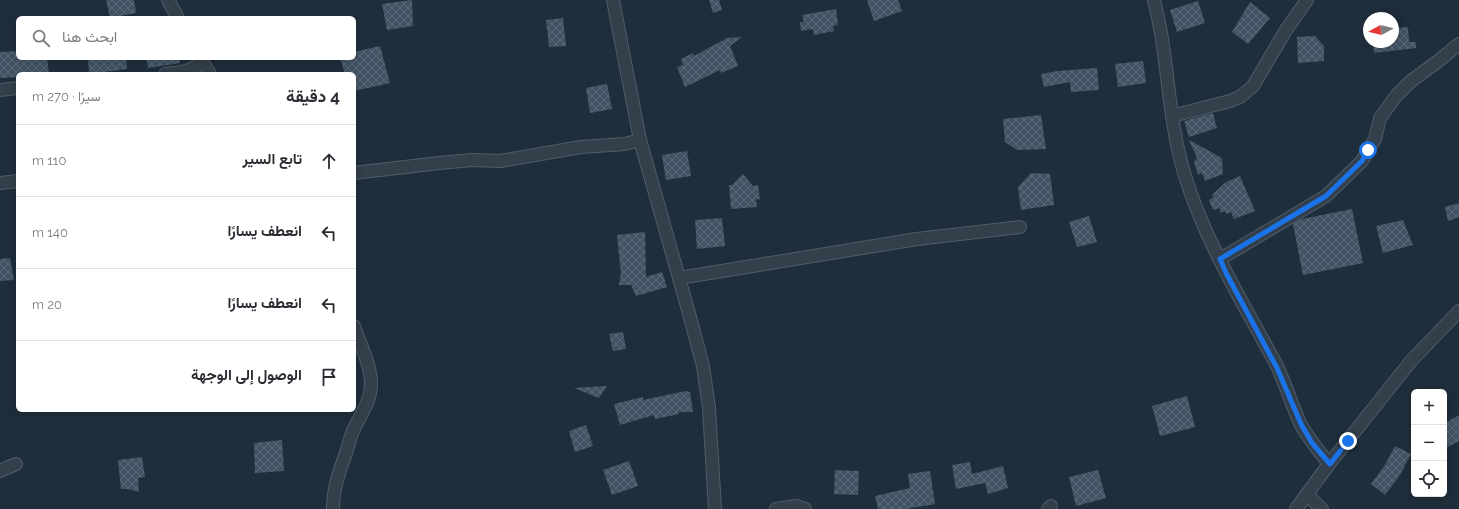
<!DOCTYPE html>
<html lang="ar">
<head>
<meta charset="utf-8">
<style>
	:root { --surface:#fff; --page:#f7f7f7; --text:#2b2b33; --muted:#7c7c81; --line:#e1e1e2 }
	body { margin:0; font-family:Raleway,Vazirmatn,sans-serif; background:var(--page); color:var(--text); direction:rtl }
	.controls { position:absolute; right:12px; bottom:12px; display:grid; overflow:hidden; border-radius:6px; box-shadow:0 2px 10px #0003 }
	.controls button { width:36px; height:36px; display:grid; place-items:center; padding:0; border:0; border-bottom:1px solid var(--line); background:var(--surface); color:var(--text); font:20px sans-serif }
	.compass { position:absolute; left:1363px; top:12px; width:36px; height:36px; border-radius:50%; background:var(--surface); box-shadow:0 2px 10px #0003; rotate:262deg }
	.stop { position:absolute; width:12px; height:12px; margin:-9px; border:3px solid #1a73e8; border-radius:50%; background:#fff }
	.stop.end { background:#1a73e8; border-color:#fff; box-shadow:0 1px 4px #0008 }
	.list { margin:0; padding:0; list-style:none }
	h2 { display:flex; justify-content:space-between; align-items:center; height:52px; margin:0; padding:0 16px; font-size:17px }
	h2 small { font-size:13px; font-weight:400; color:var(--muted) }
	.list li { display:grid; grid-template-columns:26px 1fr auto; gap:12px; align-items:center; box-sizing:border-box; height:72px; padding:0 16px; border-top:1px solid var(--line) }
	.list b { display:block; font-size:15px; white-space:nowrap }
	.list em { font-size:13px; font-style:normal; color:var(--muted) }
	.icon { flex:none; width:22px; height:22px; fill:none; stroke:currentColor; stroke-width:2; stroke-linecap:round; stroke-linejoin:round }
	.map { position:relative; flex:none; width:1459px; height:509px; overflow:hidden; direction:ltr }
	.search { position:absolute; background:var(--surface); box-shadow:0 2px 10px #0003; left:16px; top:16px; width:340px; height:44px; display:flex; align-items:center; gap:10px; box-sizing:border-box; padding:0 14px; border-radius:6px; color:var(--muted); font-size:15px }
	.panel { position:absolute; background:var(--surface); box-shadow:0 2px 10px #0003; left:16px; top:72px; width:340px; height:340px; border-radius:6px; direction:rtl }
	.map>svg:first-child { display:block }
	.building { fill:url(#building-cross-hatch) }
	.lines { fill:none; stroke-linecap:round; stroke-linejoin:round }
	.minor-casing { stroke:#505d69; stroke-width:14 }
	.minor { stroke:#333f4b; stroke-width:12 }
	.route { stroke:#1a73e8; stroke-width:5 }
</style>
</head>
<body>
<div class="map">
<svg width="1459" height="509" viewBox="0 0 1459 509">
	<defs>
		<pattern id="building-cross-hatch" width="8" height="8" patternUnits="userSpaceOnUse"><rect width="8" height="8" fill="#425363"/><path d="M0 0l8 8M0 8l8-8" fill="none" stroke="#5b6a78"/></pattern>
	</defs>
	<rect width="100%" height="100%" fill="#1f2e3b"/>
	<g class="building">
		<polygon points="106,0 134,0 136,13 110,18"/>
		<polygon points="412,0 413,26 387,30 382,4"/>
		<polygon points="709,0 719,0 722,10 713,13"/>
		<polygon points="867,0 898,0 902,11 874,21"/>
		<polygon points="1198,1 1205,23 1177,32 1170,10"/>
		<polygon points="1250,2 1270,18 1248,44 1232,32"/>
		<polygon points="836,9 838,25 833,26 834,31 814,35 813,29 801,31 800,22 804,22 802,15"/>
		<polygon points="563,18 566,46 549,47 546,20"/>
		<polygon points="1408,27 1409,42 1416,42 1416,48 1374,53 1373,44 1380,43 1380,42 1393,42 1393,31 1396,28"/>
		<polygon points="1315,36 1324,46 1324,61 1298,63 1297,37"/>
		<polygon points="742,37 730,46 738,66 721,73 720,70 685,87 677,67 683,65 681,59 693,53 694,56 727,38"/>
		<polygon points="380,46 390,83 354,91 354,74 345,74 340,58 354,58 354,52"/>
		<polygon points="18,51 18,58 47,58 49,74 18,74 18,77 0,78 0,52"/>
		<polygon points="88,58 126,58 127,69 89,74"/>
		<polygon points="146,58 179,58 180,63 148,68"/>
		<polygon points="1143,61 1146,83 1118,87 1115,64"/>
		<polygon points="1097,68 1099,90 1071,92 1070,82 1044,87 1041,74 1058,71"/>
		<polygon points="607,84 612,109 590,113 586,88"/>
		<polygon points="1213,113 1217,128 1189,137 1184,121"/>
		<polygon points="1041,115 1046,149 1017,150 1005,142 1003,119"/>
		<polygon points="1189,140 1222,158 1223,174 1205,181 1202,173 1198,175 1194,162 1197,158"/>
		<polygon points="687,151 691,176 666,180 662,155"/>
		<polygon points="1031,173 1050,174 1054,205 1021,210 1018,187"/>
		<polygon points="743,174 753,186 758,185 760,199 756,200 757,207 731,209 729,185 732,185"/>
		<polygon points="1240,176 1255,211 1234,219 1231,212 1226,214 1225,211 1221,213 1219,208 1213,210 1209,200 1214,197 1212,195 1226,182"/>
		<polygon points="1459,203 1459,217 1448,221 1445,207"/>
		<polygon points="1352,209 1363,263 1303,275 1293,224 1302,219"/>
		<polygon points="1089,216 1097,242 1077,247 1069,222"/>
		<polygon points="722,218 725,246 697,249 695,220"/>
		<polygon points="1403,220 1413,245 1383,253 1376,226"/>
		<polygon points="645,232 646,277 662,272 667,287 636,296 631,285 619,285 621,273 617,235"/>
		<polygon points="10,258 14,280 0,281 0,259"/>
		<polygon points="623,332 626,349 613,351 609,334"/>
		<polygon points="607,386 599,398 574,388"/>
		<polygon points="686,391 690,392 693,412 679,412 679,414 655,419 654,415 620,425 614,404 643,397 643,400"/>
		<polygon points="1187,396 1195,427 1160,436 1152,406"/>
		<polygon points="1459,415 1459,441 1444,449 1444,424"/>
		<polygon points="586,425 593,446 575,452 569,431"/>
		<polygon points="282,440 284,471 255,473 254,443"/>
		<polygon points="1395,446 1411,454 1400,475 1385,495 1371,484 1385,465"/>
		<polygon points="142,457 145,477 138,478 139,492 128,489 121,489 118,460"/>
		<polygon points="629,461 638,486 612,495 603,470"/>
		<polygon points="970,462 972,474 1003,466 1008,488 988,494 985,483 956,489 952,465"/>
		<polygon points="835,470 859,471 858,495 834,494"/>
		<polygon points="1098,470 1106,498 1076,506 1069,477"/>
		<polygon points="930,471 935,504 905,509 878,509 875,496 910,488 908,474"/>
	</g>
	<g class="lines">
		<g class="minor-casing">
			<g id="minor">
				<polyline points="168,0 178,18"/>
				<polyline points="613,0 640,140 690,317 703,366 709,408 715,509"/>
				<path d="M1154,0C1157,13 1160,26 1162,39C1169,84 1171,131 1185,176C1206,244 1244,304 1277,366C1286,385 1292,406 1301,425C1309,439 1319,451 1329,464"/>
				<polyline points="200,58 210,74"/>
				<path d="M165,74C179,73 191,72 202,62"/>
				<polyline points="0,90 18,88"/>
				<polyline points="1172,116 1230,101 1240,97 1253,86 1286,30 1307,0"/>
				<polyline points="354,173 439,163 472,160 500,161 581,147 625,144 640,140"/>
				<polyline points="0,183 18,181"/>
				<polyline points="1220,259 1326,196 1362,161 1375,139 1380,118 1396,96 1411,81 1437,62 1459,44"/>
				<polyline points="679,278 917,239 1020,227"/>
				<polyline points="0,471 16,464"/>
				<polyline points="1307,495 1322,509"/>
				<path d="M333,509C333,489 339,472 346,453C348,446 350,439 352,433C359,417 371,402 371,384C371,364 360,345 354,326"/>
				<polyline points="776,509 796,506 805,509"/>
				<polyline points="1048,509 1051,506"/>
				<polyline points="1296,509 1329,464 1411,361 1459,311"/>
			</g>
		</g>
		<use href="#minor" class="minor"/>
	</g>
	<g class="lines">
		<polyline class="route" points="1348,441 1330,464 1312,443 1301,424 1277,368 1226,273 1220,259 1326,196 1362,161 1368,150"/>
	</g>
</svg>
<div class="controls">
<button>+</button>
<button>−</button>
<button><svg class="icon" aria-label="locate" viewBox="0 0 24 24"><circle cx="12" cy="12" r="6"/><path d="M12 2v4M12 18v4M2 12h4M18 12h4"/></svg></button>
</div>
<svg class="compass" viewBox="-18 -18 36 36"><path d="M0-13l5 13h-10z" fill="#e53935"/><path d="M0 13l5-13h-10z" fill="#7c7c81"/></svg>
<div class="stop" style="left:1368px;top:150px"></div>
<div class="stop end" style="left:1348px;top:441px"></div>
<div class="search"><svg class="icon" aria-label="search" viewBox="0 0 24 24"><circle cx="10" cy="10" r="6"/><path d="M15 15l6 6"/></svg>ابحث هنا</div>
<section class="panel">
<h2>4 دقيقة<small>سيرًا · 270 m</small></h2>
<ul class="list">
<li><svg class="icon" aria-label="ahead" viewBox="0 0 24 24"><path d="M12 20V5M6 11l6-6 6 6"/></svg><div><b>تابع السير</b></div><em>110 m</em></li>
<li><svg class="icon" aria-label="left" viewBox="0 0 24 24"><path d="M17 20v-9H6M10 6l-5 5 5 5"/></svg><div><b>انعطف يسارًا</b></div><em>140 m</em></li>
<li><svg class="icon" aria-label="left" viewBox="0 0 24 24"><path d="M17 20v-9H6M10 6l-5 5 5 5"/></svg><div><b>انعطف يسارًا</b></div><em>20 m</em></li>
<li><svg class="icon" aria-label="arrive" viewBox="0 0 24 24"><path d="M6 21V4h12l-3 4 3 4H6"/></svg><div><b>الوصول إلى الوجهة</b></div></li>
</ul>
</section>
</div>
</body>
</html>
